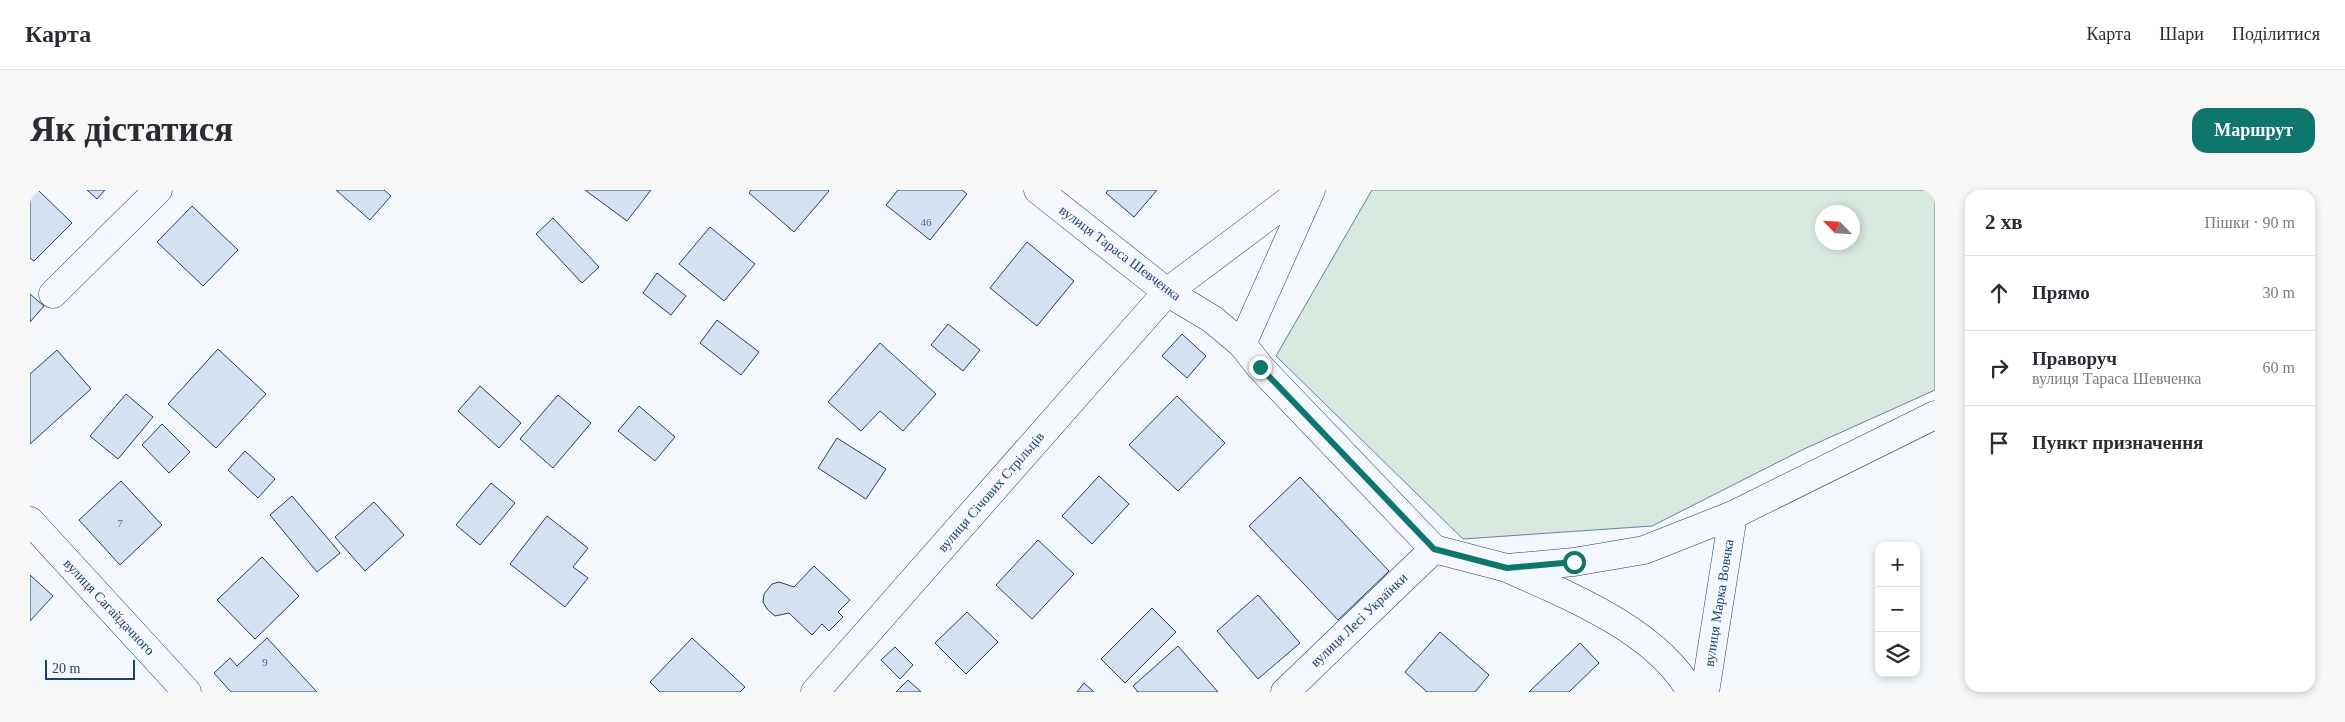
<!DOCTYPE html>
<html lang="uk">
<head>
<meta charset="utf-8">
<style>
	:root { --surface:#fff; --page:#f7f7f7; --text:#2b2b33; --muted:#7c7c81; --line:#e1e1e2; --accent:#0f766e }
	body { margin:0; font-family:Georgia,serif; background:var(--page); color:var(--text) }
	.controls { position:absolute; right:15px; bottom:15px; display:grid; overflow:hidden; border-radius:10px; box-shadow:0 2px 8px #0003 }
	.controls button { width:45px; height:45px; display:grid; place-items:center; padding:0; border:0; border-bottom:1px solid var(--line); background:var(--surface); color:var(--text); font:25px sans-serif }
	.compass { position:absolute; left:1785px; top:15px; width:45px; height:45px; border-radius:50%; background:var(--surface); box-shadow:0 2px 8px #0003; rotate:295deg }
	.scale { position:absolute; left:15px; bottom:12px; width:90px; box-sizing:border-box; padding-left:5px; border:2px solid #1d3f73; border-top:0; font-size:14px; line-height:18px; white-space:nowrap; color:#1d3f73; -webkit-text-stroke:4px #f4f7fb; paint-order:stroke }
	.stop { position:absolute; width:15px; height:15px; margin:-11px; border:4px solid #0f766e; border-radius:50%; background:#fff }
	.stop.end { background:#0f766e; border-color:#fff; box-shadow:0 1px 5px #0008 }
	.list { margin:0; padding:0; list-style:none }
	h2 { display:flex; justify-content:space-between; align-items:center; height:65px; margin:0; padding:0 20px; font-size:21px }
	h2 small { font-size:16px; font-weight:400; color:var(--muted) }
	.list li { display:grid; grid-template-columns:32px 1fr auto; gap:15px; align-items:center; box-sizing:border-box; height:75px; padding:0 20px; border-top:1px solid var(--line) }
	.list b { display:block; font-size:19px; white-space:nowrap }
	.list p { margin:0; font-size:16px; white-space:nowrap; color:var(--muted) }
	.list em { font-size:16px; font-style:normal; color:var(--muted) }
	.icon { flex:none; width:28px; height:28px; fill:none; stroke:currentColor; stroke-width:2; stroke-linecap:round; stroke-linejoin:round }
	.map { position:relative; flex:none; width:1905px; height:502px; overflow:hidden; border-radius:15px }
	header { display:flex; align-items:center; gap:30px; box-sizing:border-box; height:70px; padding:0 25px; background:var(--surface); border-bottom:1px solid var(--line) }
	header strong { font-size:24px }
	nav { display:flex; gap:28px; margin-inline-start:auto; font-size:18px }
	.intro { display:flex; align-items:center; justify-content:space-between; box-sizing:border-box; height:120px; padding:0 30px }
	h1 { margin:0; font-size:35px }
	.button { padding:12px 22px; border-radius:15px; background:var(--accent); color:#fff; font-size:18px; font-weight:700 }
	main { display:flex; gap:30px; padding:0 30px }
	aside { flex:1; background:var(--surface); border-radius:15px; box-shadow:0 2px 8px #0003 }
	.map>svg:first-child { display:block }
	.green { fill:#d7e8df; stroke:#687fa3; fill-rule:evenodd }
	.building { fill:#d5e0f0; stroke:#1d3f73 }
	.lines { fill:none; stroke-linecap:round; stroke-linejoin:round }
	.street-casing { stroke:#1d3f73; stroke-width:29 }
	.street { stroke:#f4f7fb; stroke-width:28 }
	.route { stroke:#0f766e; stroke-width:6 }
	.labels { text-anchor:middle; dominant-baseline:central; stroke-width:4; stroke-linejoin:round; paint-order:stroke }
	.number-label { font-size:11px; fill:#4b6792 }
	.street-label { font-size:14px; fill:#1d3f73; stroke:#f4f7fb }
</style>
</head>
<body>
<header>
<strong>Карта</strong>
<nav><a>Карта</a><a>Шари</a><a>Поділитися</a></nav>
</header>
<div class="intro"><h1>Як дістатися</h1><a class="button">Маршрут</a></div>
<main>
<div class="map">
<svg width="1905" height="502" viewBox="0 0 1905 502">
	<rect width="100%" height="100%" fill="#f4f7fb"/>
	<path class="green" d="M1342,0H1905V200L1774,259L1622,336L1433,349L1246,166ZM1792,22H1822V52H1792Z"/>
	<g class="building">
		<polygon points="0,0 8,0 42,33 4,71 0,68"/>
		<polygon points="57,0 75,0 67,9"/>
		<polygon points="306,0 354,0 361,6 340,30"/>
		<polygon points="555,0 621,0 597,31"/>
		<polygon points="721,0 797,0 799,1 764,42 719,3"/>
		<polygon points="868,0 932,0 937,4 900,50 856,15"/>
		<polygon points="1078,0 1127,0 1104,27 1076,3"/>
		<polygon points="162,16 208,60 173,96 127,52"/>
		<polygon points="523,28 569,77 552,93 506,44"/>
		<polygon points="680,37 725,74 694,111 649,74"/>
		<polygon points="997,52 1044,91 1007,136 960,98"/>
		<polygon points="627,83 656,106 641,125 613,103"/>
		<polygon points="0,104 14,116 0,132"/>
		<polygon points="687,130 729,162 711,185 670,153"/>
		<polygon points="918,134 950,160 933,181 901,155"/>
		<polygon points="1152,144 1176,166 1157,188 1132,166"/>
		<polygon points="850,153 906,204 873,241 850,221 831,241 798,212"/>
		<polygon points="188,159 236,204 186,258 138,214"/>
		<polygon points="27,160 61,199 0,254 0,184"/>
		<polygon points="450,196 491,233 469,258 428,221"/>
		<polygon points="96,204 123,227 88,269 60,246"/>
		<polygon points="528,205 561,233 523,278 490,249"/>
		<polygon points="1147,206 1195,253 1148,301 1099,255"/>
		<polygon points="609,216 645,247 625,271 588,241"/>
		<polygon points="132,234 160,262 139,283 112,255"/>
		<polygon points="807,248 856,279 836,309 788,278"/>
		<polygon points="215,261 245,289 228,308 198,280"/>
		<polygon points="1069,286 1099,314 1062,354 1032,326"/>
		<polygon points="1270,287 1359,381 1308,430 1219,336"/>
		<polygon points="91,291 132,335 90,375 49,330"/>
		<polygon points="461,293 485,313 450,355 426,335"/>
		<polygon points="262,306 310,363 287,382 240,325"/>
		<polygon points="344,312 374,345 335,381 305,347"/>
		<polygon points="517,326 558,358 543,377 558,388 535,417 480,374"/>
		<polygon points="1008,350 1044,384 1002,429 966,395"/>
		<polygon points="232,367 269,406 225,449 187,410"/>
		<polygon points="784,376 820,410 808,422 813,427 799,441 792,434 782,445 759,423 745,426 737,419 733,412 734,404 742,394 749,392 764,397"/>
		<polygon points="0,385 23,406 0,431"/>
		<polygon points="1228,405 1270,453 1228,489 1187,441"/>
		<polygon points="1122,418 1146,442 1095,493 1071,469"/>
		<polygon points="937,422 968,452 936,484 905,453"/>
		<polygon points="1410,442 1459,485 1445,502 1397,502 1375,482"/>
		<polygon points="237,448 287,502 201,502 184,483 200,468 207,476"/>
		<polygon points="662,448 715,497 710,502 630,502 620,492"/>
		<polygon points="1550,453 1569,473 1539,502 1499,502"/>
		<polygon points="1148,456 1188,502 1108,502 1103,496"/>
		<polygon points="865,457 883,475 870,489 851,470"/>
		<polygon points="878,490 891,502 866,502"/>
		<polygon points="1054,493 1064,502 1047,502"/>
	</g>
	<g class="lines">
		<g class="street-casing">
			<g id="street">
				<polyline points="1008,0 1137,102 1182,129 1212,154 1230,177 1404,359"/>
				<polyline points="23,104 128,0"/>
				<polyline points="1212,154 1281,0"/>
				<polyline points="0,331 157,502"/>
				<polyline points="1404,359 1477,378 1544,372 1614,360 1703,325 1905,225"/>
				<path d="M1479,379C1540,406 1627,441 1661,502"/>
				<polyline points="785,502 1137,102 1273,0"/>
				<polyline points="1255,502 1404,359"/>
				<polyline points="1675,502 1703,325"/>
			</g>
		</g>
		<use href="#street" class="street"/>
	</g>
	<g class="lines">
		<polyline class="route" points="1230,177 1404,359 1477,378 1544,372"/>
	</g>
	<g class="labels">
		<g class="number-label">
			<text x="896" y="32">46</text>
			<text x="90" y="333">7</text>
			<text x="235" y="472">9</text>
		</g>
		<g class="street-label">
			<text transform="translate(1090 63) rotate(37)">вулиця Тараса Шевченка</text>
			<text transform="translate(961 302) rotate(-49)">вулиця Січових Стрільців</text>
			<text transform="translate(1689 413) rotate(-81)">вулиця Марка Вовчка</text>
			<text transform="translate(79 417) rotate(47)">вулиця Сагайдачного</text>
			<text transform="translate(1329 430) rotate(-44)">вулиця Лесі Українки</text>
		</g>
	</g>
</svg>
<div class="controls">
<button>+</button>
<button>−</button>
<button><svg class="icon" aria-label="layers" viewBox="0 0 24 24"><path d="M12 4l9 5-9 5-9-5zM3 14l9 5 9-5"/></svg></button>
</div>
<svg class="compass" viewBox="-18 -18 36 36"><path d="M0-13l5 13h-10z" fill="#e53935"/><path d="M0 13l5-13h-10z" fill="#7c7c81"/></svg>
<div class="scale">20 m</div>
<div class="stop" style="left:1544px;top:372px"></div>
<div class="stop end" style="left:1230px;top:177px"></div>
</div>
<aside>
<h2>2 хв<small>Пішки · 90 m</small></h2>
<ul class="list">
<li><svg class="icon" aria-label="ahead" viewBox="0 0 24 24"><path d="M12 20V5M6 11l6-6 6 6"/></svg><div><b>Прямо</b></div><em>30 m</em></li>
<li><svg class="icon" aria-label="right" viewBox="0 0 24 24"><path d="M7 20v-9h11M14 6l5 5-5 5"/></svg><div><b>Праворуч</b><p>вулиця Тараса Шевченка</p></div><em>60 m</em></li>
<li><svg class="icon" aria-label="arrive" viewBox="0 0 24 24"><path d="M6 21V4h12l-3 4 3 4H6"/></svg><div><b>Пункт призначення</b></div></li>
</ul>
</aside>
</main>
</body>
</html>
